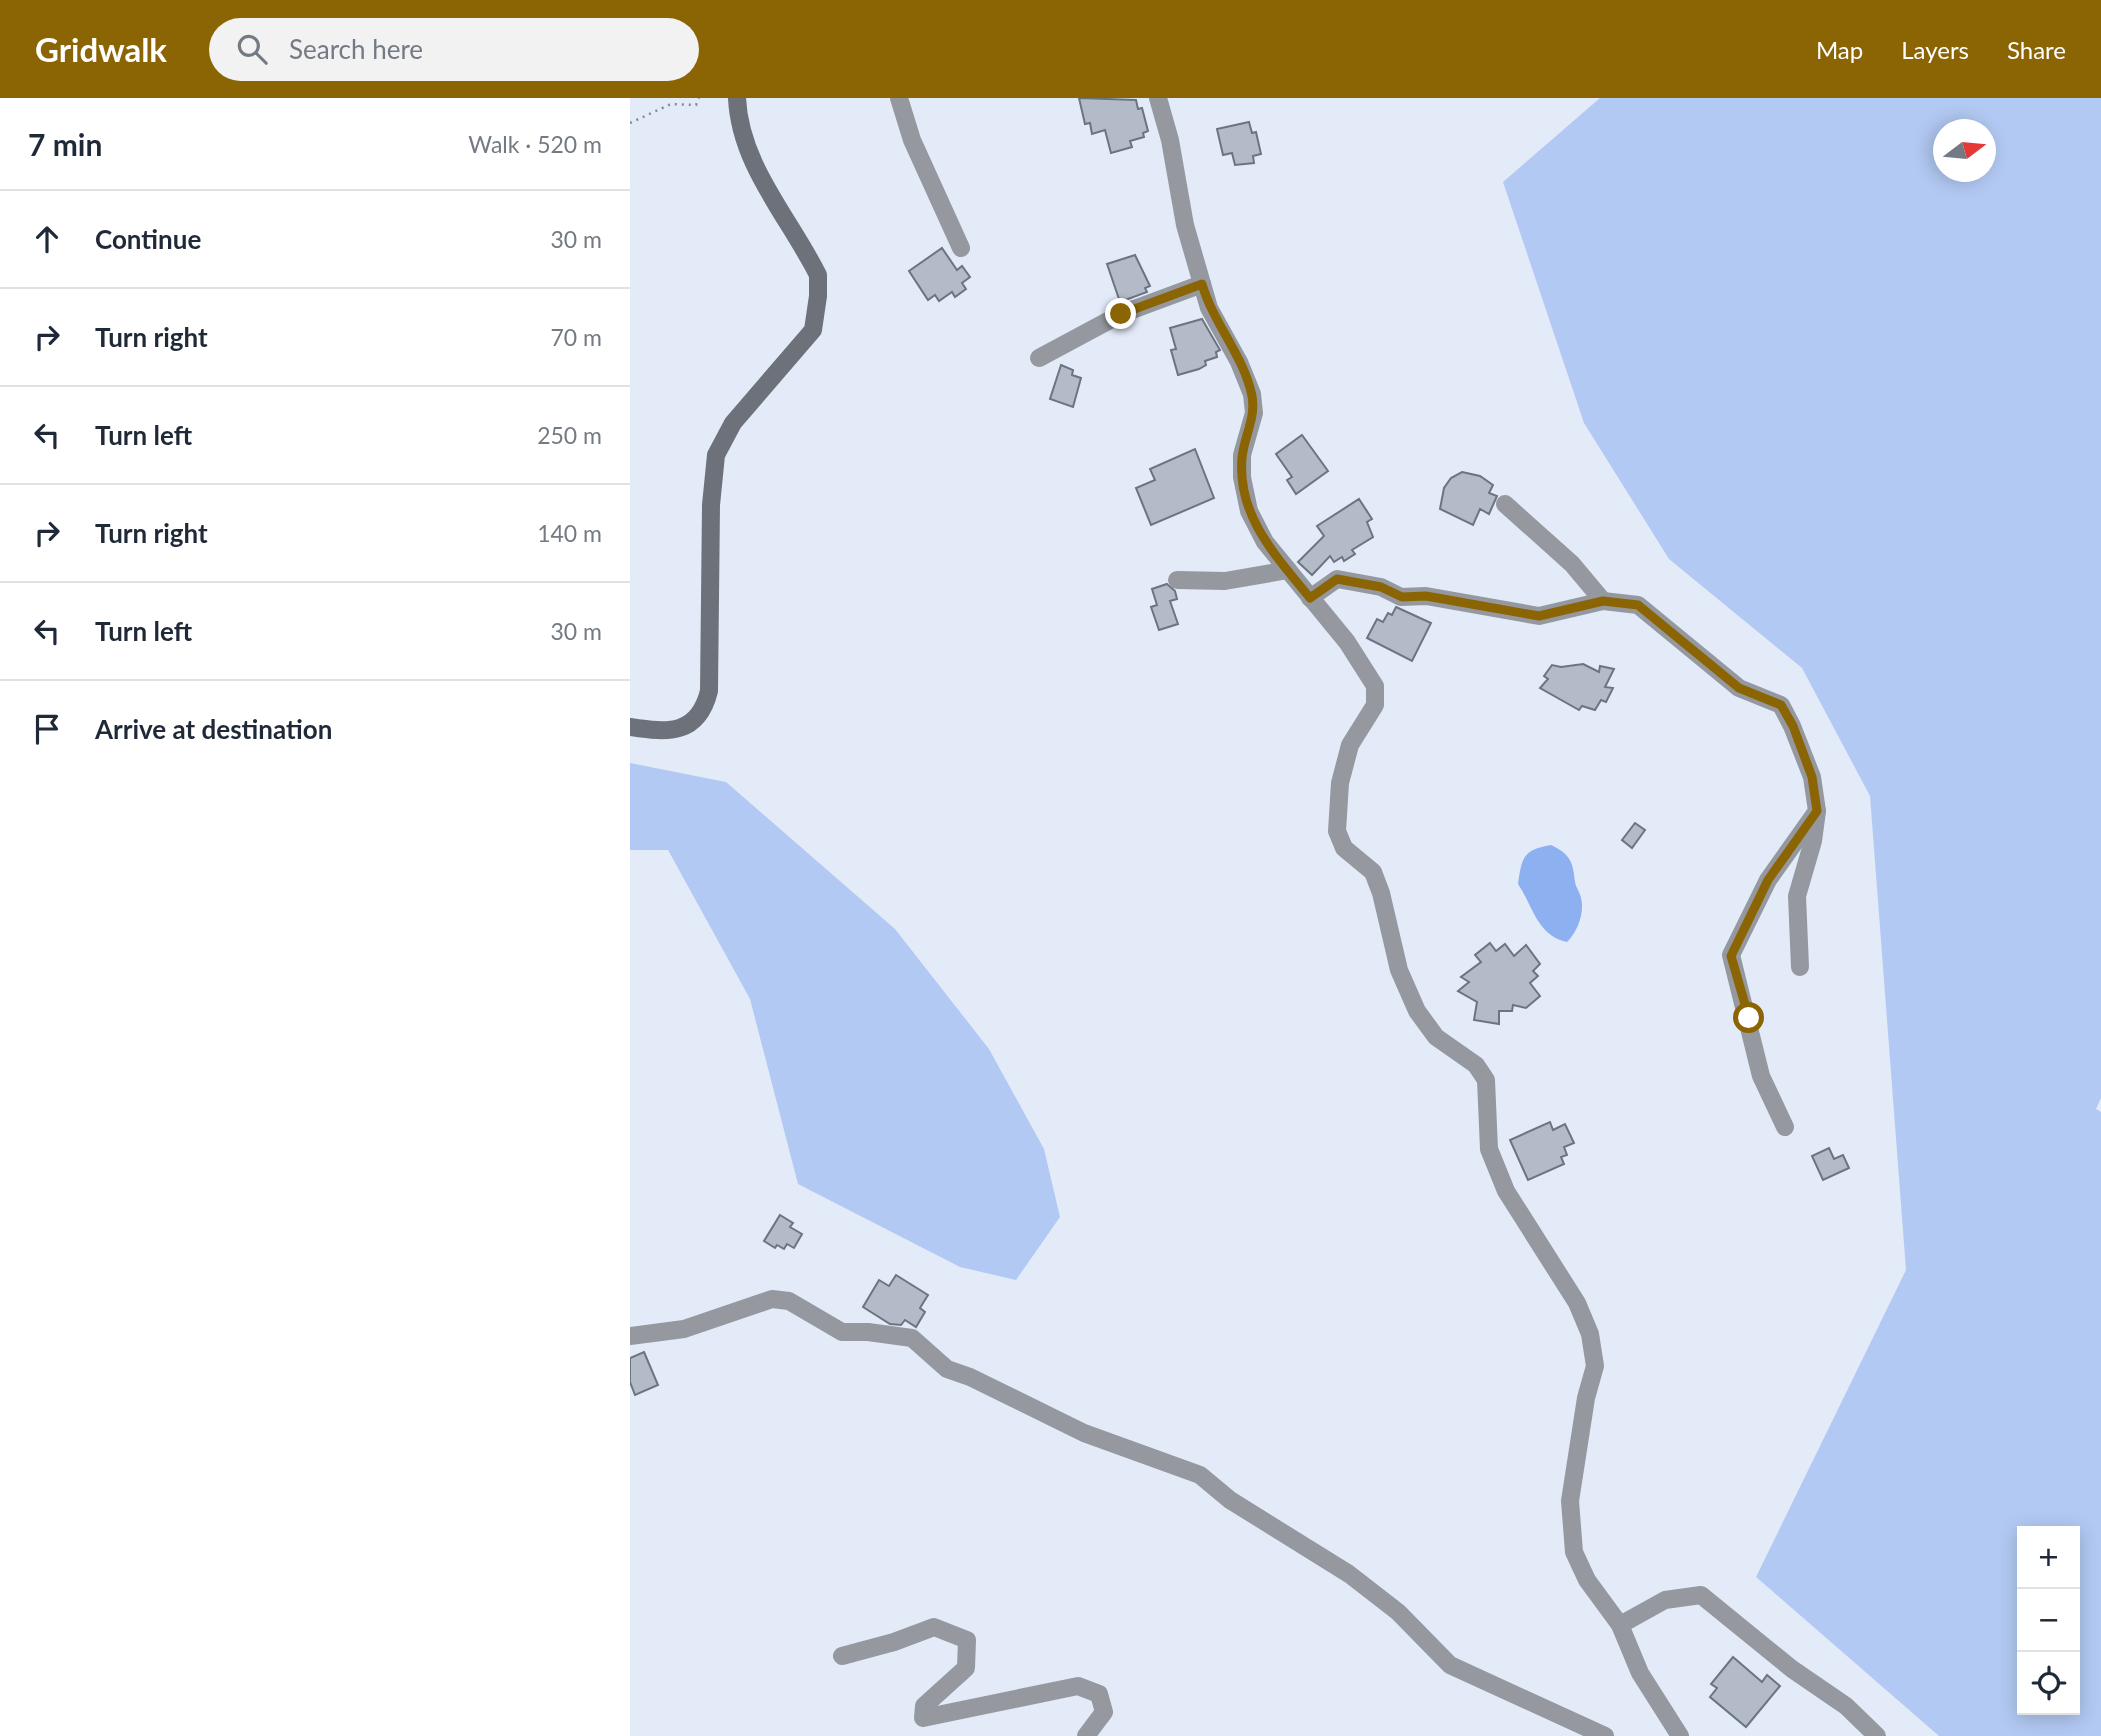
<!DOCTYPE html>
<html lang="en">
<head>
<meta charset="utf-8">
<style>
	:root { --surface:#fff; --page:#f2f2f3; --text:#1f2937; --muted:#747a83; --line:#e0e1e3; --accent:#8b6504 }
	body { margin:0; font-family:Lato,sans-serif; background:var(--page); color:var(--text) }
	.controls { position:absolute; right:21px; bottom:21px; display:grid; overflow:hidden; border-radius:0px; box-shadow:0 4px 18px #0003 }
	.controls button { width:63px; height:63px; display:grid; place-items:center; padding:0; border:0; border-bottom:2px solid var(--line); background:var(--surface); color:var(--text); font:35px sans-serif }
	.compass { position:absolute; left:1303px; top:21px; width:63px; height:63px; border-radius:50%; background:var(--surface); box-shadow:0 4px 18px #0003; rotate:74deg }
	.stop { position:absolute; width:21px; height:21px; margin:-16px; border:5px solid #8b6504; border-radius:50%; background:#fff }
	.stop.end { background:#8b6504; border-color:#fff; box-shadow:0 2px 7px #0008 }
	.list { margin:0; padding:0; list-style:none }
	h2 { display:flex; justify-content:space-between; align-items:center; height:91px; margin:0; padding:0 28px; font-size:30px }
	h2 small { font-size:23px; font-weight:400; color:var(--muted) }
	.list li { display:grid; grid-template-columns:46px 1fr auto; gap:21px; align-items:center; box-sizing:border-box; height:98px; padding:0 28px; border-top:2px solid var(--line) }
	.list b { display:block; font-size:26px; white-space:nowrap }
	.list em { font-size:23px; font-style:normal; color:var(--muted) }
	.icon { flex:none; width:38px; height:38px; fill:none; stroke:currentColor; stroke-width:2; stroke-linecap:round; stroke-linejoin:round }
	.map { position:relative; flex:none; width:1471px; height:1638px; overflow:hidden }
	header { display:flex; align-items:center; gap:42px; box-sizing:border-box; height:98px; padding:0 35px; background:var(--accent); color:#fff }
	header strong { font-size:33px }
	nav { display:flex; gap:38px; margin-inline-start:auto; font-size:24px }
	.search { width:490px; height:63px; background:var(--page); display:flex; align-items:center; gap:18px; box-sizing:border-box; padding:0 24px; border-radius:38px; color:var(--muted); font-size:26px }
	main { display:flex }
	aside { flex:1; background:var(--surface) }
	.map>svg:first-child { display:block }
	.green { fill:#b2c9f3; fill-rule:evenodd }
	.water { fill:#8db0f0 }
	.building { fill:#b3bbc9; stroke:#6d7481; stroke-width:2 }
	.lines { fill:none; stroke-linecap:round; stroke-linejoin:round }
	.path { stroke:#858b95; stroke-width:2.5; stroke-dasharray:2 5; stroke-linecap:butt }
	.minor { stroke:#95999f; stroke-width:18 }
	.secondary { stroke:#6d727a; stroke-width:18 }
	.route { stroke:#8b6504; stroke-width:9 }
</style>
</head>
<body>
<header>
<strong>Gridwalk</strong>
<div class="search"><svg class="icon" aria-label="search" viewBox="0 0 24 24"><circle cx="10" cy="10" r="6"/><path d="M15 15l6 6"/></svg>Search here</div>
<nav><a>Map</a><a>Layers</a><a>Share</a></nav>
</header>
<main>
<aside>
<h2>7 min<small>Walk · 520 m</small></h2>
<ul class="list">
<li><svg class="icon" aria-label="ahead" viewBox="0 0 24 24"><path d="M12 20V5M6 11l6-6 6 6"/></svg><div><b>Continue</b></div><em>30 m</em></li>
<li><svg class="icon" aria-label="right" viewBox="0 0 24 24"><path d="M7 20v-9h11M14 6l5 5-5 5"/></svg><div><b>Turn right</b></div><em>70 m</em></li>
<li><svg class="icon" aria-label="left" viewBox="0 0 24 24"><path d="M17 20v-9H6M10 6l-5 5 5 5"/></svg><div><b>Turn left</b></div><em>250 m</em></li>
<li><svg class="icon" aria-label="right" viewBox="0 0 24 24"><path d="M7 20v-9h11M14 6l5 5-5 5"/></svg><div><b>Turn right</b></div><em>140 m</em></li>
<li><svg class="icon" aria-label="left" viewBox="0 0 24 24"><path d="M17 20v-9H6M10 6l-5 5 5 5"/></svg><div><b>Turn left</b></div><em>30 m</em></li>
<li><svg class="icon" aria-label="arrive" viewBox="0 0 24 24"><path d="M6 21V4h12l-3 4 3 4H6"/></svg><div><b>Arrive at destination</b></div></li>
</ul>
</aside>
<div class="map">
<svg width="1471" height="1638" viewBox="0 0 1471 1638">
	<rect width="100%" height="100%" fill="#e3ebf9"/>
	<g class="green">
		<path d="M970,0H1471V1000L1466,1011L1471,1014V1638H1309L1126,1479L1276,1172L1240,698L1172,570L1039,461L954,325L873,84ZM1314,32H1356V74H1314ZM1392,1433H1445V1612H1392Z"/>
		<polygon points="0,665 96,684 265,831 359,951 414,1051 430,1119 386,1182 330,1169 168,1086 120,901 38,752 0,752"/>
	</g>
	<path class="water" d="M921,747C941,756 943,765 945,784C946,790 950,794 951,800C955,815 947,834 937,844C907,838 903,808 888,786C892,759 893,752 921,747Z"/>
	<g class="building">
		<polygon points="449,0 506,2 508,11 512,10 518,33 513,35 514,39 500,43 502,49 481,55 475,32 462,36 460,25 455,26"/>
		<polygon points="619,24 622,35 626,34 631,56 623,58 624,65 605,67 602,55 593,57 587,31"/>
		<polygon points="312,150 327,172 332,168 340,179 332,185 336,191 325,199 322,194 309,203 305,197 298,202 279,173"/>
		<polygon points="505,157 520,188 515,190 517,194 490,204 477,166"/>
		<polygon points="572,221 590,252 586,254 587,259 575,263 576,267 569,271 548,277 541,252 546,251 540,230"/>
		<polygon points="431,267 443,272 442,277 451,280 443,309 420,301"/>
		<polygon points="672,337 698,373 666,396 657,382 662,379 646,356"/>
		<polygon points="565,351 584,400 521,427 506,390 525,382 520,371"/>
		<polygon points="832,374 850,378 863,387 859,395 867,398 859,416 850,411 843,427 810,411 814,390 821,380"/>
		<polygon points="729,401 742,421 737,424 743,439 722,452 725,456 714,463 712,459 704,464 700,458 682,477 668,464 694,438 687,428"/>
		<polygon points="537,486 545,493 547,501 540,503 548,526 529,532 521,509 527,507 522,491"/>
		<polygon points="766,509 801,525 782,563 737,540 747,521 753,524 758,515 762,517"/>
		<polygon points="953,566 969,574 970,568 984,571 975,589 983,590 976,604 971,602 965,612 952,608 949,612 910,590 918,581 914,578 922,567 931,569"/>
		<polygon points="1005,725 1015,732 1002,750 992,742"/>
		<polygon points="860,845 866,853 875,846 884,858 896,847 910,866 903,873 908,878 900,885 910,898 896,910 883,907 882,913 869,913 869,926 844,922 847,904 828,893 839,884 831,879 851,864 845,857"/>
		<polygon points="920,1024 923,1032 935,1026 944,1045 934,1049 937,1057 931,1059 934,1066 898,1082 880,1042"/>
		<polygon points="1199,1050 1204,1061 1213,1057 1219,1070 1193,1082 1182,1058"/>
		<polygon points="150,1117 163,1125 160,1129 172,1136 164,1150 157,1146 154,1151 147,1147 145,1150 134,1143"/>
		<polygon points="266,1177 298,1197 290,1210 295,1214 286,1229 275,1222 271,1227 260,1226 233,1209 249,1182 259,1188"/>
		<polygon points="14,1254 28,1287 5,1297 0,1284 0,1260"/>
		<polygon points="1103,1559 1132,1584 1137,1577 1150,1588 1116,1629 1080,1599 1087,1590 1081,1586"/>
	</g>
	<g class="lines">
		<polyline class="path" points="0,25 41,6 66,7 69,0"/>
		<g class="minor">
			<polyline points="269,0 282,42 331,150"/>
			<polyline points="528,0 540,42 555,127 579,210 609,264 622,296 624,315 612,357 612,379 619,413 635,444 717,544 745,588 745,607 720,647 710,685 707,733 714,750 743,774 751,795 769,872 787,913 806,939 846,967 856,982 859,1051 876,1093 947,1205 960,1236 965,1268 956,1300 940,1403 944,1454 957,1482 990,1527 1010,1575 1050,1638"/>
			<polyline points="409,260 491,216 572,186"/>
			<polyline points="547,482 595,483 658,472"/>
			<polyline points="680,500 707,481 751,489 771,499 796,498 909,518 973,503 942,466 875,406"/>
			<polyline points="973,503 1008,507 1109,590 1151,607 1162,628 1182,679 1187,713 1138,782 1101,857 1131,978 1155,1029"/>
			<polyline points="1170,869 1167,798 1183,743 1187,713"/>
			<polyline points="0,1238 54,1231 142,1201 159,1203 212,1234 238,1234 282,1240 317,1271 340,1279 454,1335 570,1377 600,1402 719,1476 768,1514 820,1567 975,1638"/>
			<polyline points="990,1527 1035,1502 1071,1497 1162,1571 1216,1608 1247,1638"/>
			<polyline points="212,1558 264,1544 304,1529 337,1542 336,1570 294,1608 293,1620 448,1588 469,1596 474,1614 456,1638"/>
		</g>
		<path class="secondary" d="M0,629C39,635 68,637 79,593L81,407L86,357L103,325L183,232L188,198V177C159,119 110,67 107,0"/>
	</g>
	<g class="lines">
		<path class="route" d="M491,216L572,186C583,225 614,258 622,298C626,321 614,338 612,360C607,418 646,458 680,500L707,481L751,489L772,499L796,498L909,518L973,503L1008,507L1109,590L1151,607L1163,628L1182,679L1187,713L1138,782L1101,858L1119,920"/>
	</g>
</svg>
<div class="controls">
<button>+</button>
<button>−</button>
<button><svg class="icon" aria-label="locate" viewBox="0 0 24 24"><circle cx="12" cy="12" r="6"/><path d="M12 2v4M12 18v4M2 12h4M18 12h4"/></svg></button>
</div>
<svg class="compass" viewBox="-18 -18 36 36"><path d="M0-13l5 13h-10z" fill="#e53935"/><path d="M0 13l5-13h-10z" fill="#747a83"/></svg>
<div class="stop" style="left:1119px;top:920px"></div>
<div class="stop end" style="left:491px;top:216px"></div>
</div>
</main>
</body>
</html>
